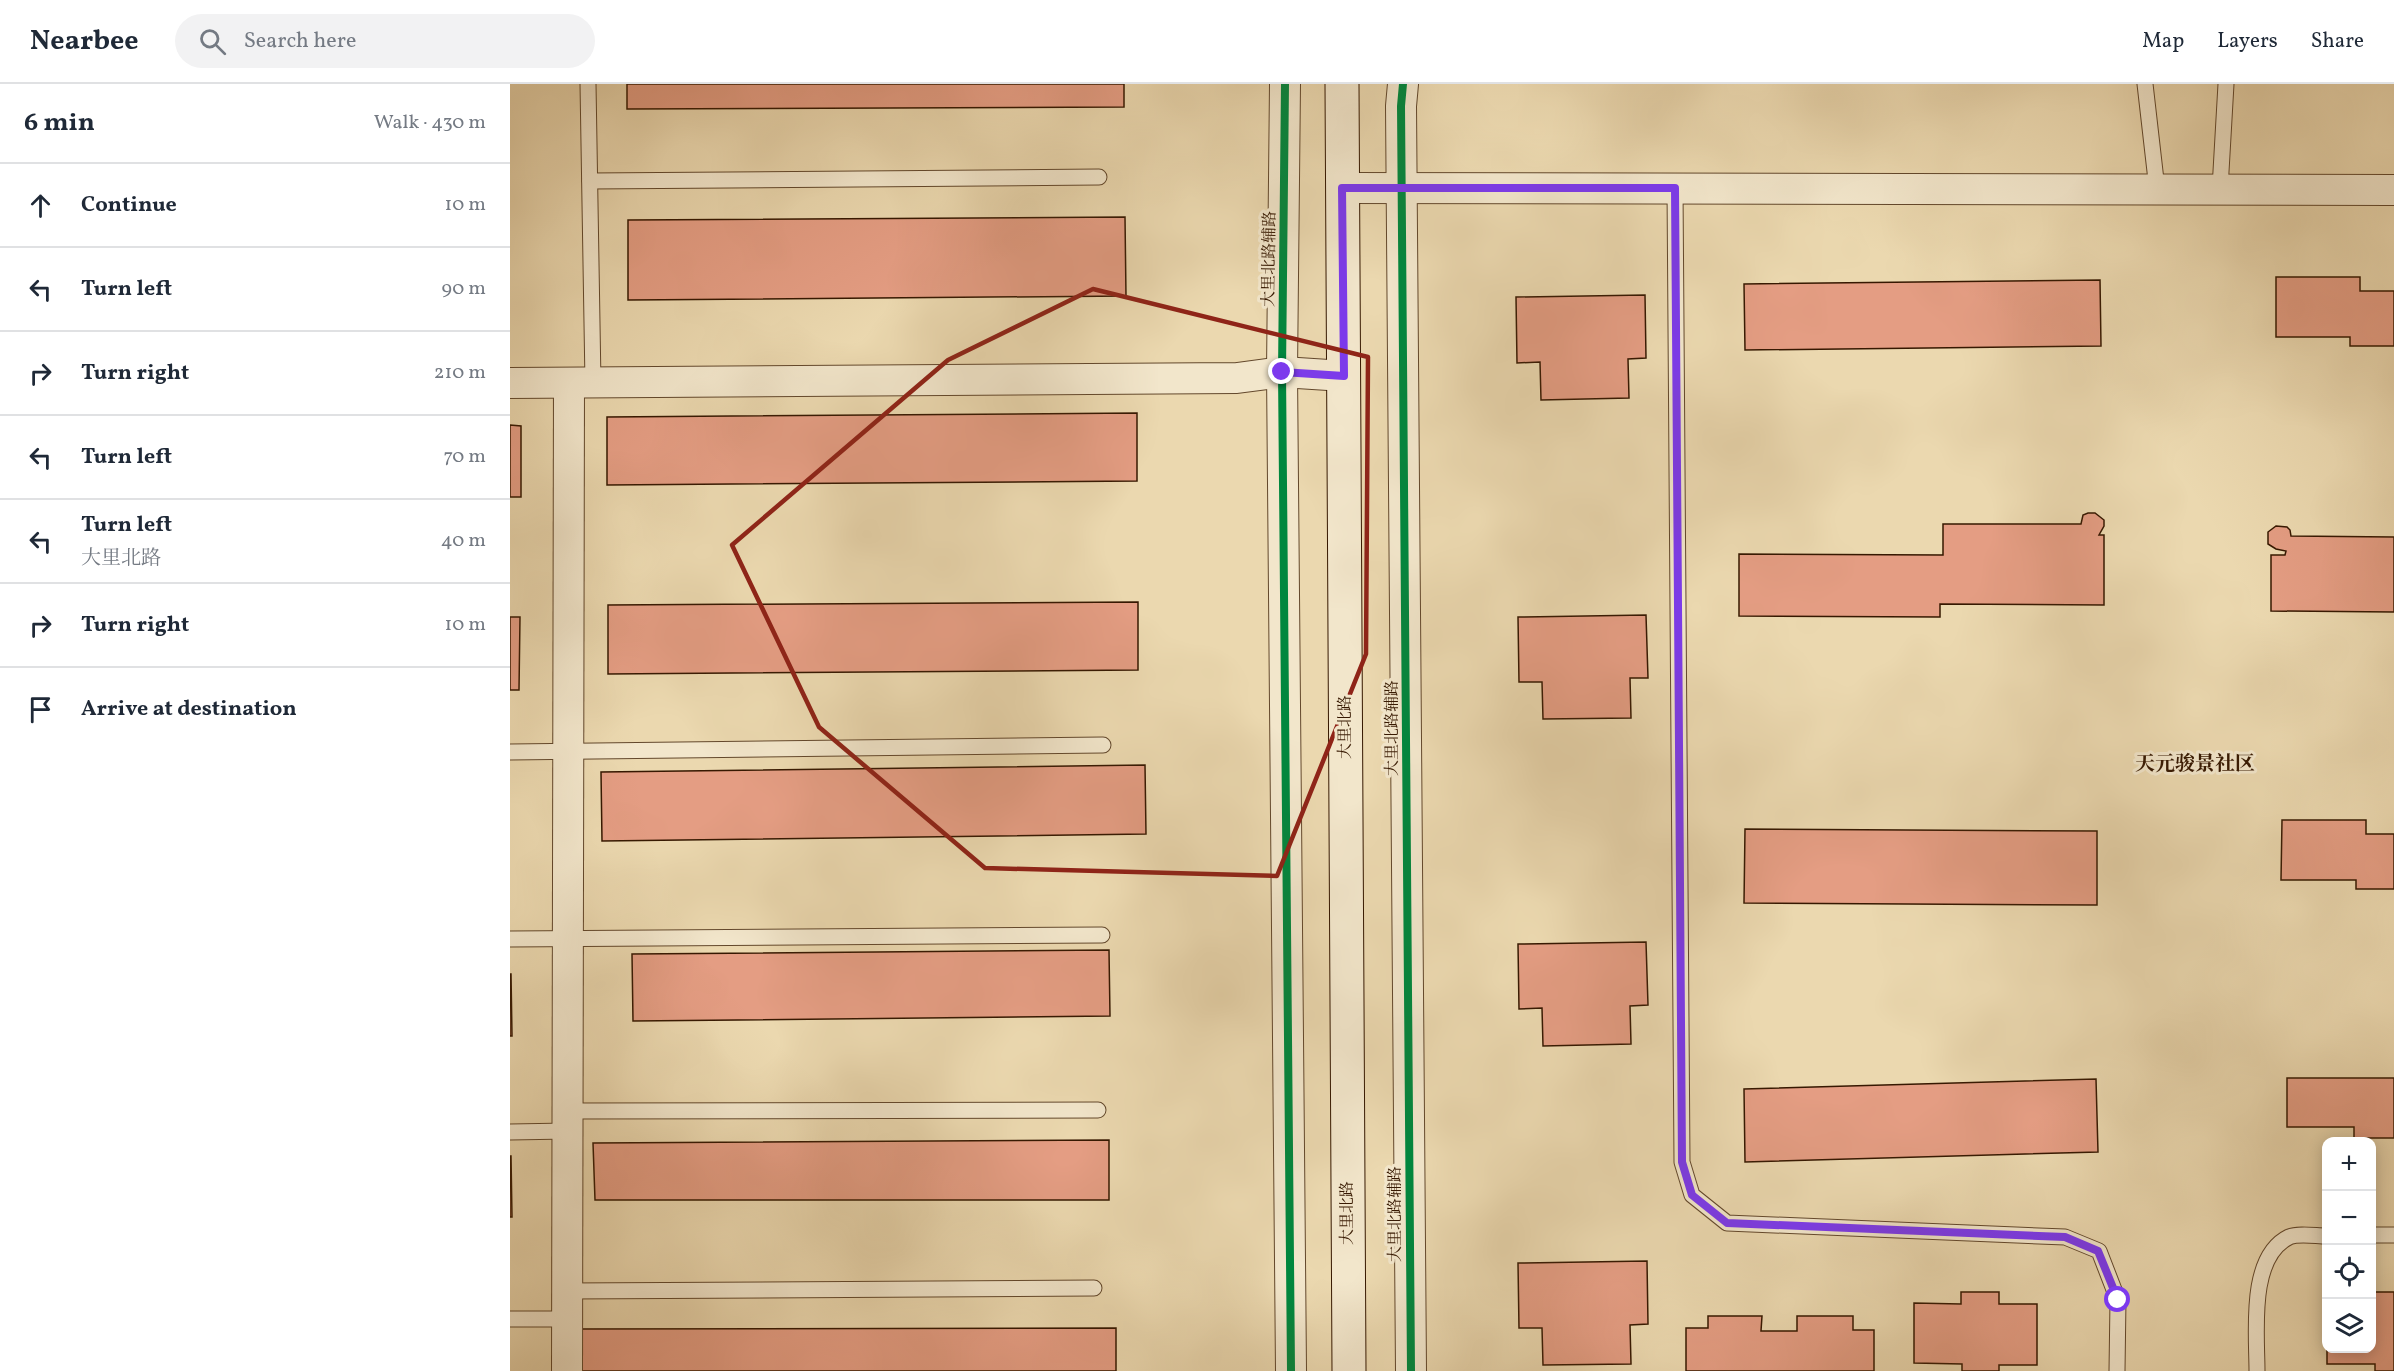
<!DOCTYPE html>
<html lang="en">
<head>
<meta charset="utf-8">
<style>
	:root { --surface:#fff; --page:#f2f2f3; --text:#1f2937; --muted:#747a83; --line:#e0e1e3 }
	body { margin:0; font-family:Vollkorn,"Noto Serif SC",serif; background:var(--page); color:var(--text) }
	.controls { position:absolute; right:18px; bottom:18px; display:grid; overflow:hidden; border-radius:12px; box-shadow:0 3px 15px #0003 }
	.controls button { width:54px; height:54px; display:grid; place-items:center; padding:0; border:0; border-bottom:2px solid var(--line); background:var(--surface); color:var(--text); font:30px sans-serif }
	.stop { position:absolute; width:18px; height:18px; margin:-14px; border:4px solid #7c3aed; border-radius:50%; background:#fff }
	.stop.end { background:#7c3aed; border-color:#fff; box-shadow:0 2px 6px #0008 }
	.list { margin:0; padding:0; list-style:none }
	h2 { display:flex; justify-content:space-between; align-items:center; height:78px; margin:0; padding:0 24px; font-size:26px }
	h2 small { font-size:20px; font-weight:400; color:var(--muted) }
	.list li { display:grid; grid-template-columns:39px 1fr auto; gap:18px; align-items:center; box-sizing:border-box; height:84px; padding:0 24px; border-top:2px solid var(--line) }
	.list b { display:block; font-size:22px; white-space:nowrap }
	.list p { margin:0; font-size:20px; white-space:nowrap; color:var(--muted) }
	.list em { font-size:20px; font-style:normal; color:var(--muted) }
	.icon { flex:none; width:33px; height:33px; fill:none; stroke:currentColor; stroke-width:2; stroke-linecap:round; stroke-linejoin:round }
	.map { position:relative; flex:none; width:1884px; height:1287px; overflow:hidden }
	header { display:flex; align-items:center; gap:36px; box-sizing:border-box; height:84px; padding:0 30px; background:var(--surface); border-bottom:2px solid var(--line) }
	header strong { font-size:28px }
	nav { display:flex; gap:33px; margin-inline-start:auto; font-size:21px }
	.search { width:420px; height:54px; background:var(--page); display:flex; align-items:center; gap:15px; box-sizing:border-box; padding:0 21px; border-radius:33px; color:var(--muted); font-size:22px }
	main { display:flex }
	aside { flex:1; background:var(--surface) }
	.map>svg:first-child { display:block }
	.building { fill:#e49d83; stroke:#361801; stroke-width:1.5 }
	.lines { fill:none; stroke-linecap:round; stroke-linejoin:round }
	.service-casing { stroke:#63482c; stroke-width:17 }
	.minor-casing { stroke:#63482c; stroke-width:32 }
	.secondary-casing { stroke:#361801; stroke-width:35 }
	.service { stroke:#f2e6cb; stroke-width:15 }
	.minor { stroke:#f2e6cb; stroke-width:30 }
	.secondary { stroke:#f2e6cb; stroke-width:33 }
	.cycleway-casing { stroke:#f2e6cb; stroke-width:11 }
	.cycleway { stroke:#00873e; stroke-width:8 }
	.route { stroke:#7c3aed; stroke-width:8 }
	.marked { fill:none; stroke:#8f2418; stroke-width:4.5; stroke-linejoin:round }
	.labels { text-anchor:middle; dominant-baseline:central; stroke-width:6; stroke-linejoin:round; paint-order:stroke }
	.street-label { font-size:16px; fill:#361801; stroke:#f2e6cb }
	.quarter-label { font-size:20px; font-weight:bold; fill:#361801; stroke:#f2e6cb }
</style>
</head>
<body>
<header>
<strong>Nearbee</strong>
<div class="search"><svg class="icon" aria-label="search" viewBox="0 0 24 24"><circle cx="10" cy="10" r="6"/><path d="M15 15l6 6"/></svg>Search here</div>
<nav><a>Map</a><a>Layers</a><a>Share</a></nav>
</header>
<main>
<aside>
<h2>6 min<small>Walk · 430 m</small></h2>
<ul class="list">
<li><svg class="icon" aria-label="ahead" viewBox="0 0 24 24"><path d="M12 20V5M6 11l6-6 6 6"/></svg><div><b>Continue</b></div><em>10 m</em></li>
<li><svg class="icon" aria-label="left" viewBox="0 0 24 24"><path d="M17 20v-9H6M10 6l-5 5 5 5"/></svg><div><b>Turn left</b></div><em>90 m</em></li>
<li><svg class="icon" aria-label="right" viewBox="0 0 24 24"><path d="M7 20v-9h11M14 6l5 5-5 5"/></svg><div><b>Turn right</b></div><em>210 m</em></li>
<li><svg class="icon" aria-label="left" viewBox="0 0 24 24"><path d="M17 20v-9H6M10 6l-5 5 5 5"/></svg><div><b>Turn left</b></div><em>70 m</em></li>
<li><svg class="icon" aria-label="left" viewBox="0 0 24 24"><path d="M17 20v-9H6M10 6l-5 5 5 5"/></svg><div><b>Turn left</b><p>大里北路</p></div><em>40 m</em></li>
<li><svg class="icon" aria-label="right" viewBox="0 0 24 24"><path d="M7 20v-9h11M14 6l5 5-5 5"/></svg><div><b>Turn right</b></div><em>10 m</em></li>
<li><svg class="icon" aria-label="arrive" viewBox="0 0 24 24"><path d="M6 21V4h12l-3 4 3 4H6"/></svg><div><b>Arrive at destination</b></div></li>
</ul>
</aside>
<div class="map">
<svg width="1884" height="1287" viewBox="0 0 1884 1287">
	<rect width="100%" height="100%" fill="#ebd8af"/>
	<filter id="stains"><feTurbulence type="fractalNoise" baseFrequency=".00333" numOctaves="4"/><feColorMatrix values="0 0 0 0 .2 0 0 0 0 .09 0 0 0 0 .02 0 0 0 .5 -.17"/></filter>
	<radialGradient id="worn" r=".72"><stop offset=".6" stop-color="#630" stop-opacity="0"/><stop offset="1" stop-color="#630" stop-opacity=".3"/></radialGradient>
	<g class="building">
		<polygon points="117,0 614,0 614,23 117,25"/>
		<polygon points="615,133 616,212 118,216 118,136"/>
		<polygon points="1766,193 1850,193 1850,207 1884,207 1884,262 1840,262 1840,253 1766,253"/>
		<polygon points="1590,196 1591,262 1235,266 1234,200"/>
		<polygon points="1135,211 1136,274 1118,275 1119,314 1031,316 1030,278 1007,279 1006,213"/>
		<polygon points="627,329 627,397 97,401 97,333"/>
		<polygon points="0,341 11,342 11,413 0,413"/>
		<polygon points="1578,429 1585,429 1594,436 1594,442 1589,451 1594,451 1594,521 1430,520 1430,533 1229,532 1229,470 1433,471 1433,440 1571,440 1573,431"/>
		<polygon points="1766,442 1777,443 1780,446 1781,452 1884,453 1884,528 1761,527 1761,471 1775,471 1776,467 1766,465 1758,460 1758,448"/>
		<polygon points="628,518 628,586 98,590 98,521"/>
		<polygon points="1136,531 1138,594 1120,594 1121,634 1033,635 1032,598 1009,598 1008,533"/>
		<polygon points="0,533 10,533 9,606 0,606"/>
		<polygon points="635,681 636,750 92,757 91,688"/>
		<polygon points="1772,736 1856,736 1856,750 1884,750 1884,805 1846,805 1846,796 1771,796"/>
		<polygon points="1235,745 1587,747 1587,821 1234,819"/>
		<polygon points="1136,858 1138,921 1120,922 1121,960 1033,962 1032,924 1009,925 1008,860"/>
		<polygon points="599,866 600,932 123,937 122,870"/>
		<polygon points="0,890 1,890 2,952 0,952"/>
		<polygon points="1777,994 1884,994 1884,1054 1844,1054 1844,1043 1777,1043"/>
		<polygon points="1586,995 1588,1068 1235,1078 1234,1005"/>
		<polygon points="599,1056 599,1116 85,1116 83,1059"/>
		<polygon points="0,1072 1,1072 2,1133 0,1133"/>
		<polygon points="1137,1177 1138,1240 1120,1241 1121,1280 1033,1281 1032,1244 1009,1244 1008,1179"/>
		<polygon points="1451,1208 1489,1208 1489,1220 1527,1220 1527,1281 1489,1281 1489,1287 1452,1287 1452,1280 1404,1279 1404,1219 1451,1220"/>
		<polygon points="1864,1208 1884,1208 1884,1287 1865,1287 1865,1280 1817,1280 1817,1264 1862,1264 1862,1220 1864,1220"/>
		<polygon points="1198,1232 1252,1232 1251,1247 1287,1247 1287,1232 1343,1232 1343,1246 1364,1246 1364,1287 1176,1287 1176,1244 1198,1244"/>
		<polygon points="606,1244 606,1287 65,1287 65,1245"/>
	</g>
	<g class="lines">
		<g class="service-casing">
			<g id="service">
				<polyline points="78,0 83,299"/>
				<polyline points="1635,0 1647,105"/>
				<polyline points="80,97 589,93"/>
				<polyline points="1165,104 1172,1078 1182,1111 1217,1139 1555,1153 1589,1167 1608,1216 1607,1287"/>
				<polyline points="1710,105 1716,0"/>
				<polyline points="0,668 593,661"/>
				<polyline points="0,855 592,851"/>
				<polyline points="58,1027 588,1026"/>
				<polyline points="0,1048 58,1047"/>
				<polyline points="1862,1151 1884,1151"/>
				<polyline points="57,1207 584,1204"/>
				<polyline points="0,1235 57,1235"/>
				<path d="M1747,1287C1747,1249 1738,1173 1779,1153C1788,1149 1806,1152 1816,1152"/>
			</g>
		</g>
		<g class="minor-casing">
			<g id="minor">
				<polyline points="775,0 772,288 781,1287"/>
				<polyline points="893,0 891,22 901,1287"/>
				<polyline points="832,104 1884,106"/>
				<polyline points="0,299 727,294 772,288 834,292"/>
				<polyline points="57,1287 59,300"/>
			</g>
		</g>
		<g class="secondary-casing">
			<polyline id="secondary" points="832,0 839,1287"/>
		</g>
		<use href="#service" class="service"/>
		<use href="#minor" class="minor"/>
		<use href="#secondary" class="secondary"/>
		<g class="cycleway-casing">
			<g id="cycleway">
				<polyline points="775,0 772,288 781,1287"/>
				<polyline points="893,0 891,22 901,1287"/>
			</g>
		</g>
		<use href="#cycleway" class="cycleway"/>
	</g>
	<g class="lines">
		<polyline class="route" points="772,288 834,292 832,104 1165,104 1172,1078 1182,1111 1217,1139 1555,1153 1588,1167 1608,1216"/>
	</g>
	<path class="marked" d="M583,205L858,273L856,570L767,792L475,784L309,643L222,461L438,276Z"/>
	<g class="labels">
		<g class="street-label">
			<text transform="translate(760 175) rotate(-89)">大里北路辅路</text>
			<text transform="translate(836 643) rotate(-90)">大里北路</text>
			<text transform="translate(883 644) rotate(-90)">大里北路辅路</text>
			<text transform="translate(838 1129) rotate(-90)">大里北路</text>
			<text transform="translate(886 1130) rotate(-90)">大里北路辅路</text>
		</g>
		<g class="quarter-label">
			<text x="1685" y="681">天元骏景社区</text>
		</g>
	</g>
	<rect width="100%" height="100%" filter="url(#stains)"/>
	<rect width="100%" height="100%" fill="url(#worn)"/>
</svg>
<div class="controls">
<button>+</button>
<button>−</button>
<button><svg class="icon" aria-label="locate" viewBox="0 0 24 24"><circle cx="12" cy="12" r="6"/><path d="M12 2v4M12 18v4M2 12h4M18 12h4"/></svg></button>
<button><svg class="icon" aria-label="layers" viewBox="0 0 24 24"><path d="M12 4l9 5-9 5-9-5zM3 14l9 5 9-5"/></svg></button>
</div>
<div class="stop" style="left:1608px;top:1216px"></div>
<div class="stop end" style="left:772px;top:288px"></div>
</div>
</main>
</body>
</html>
